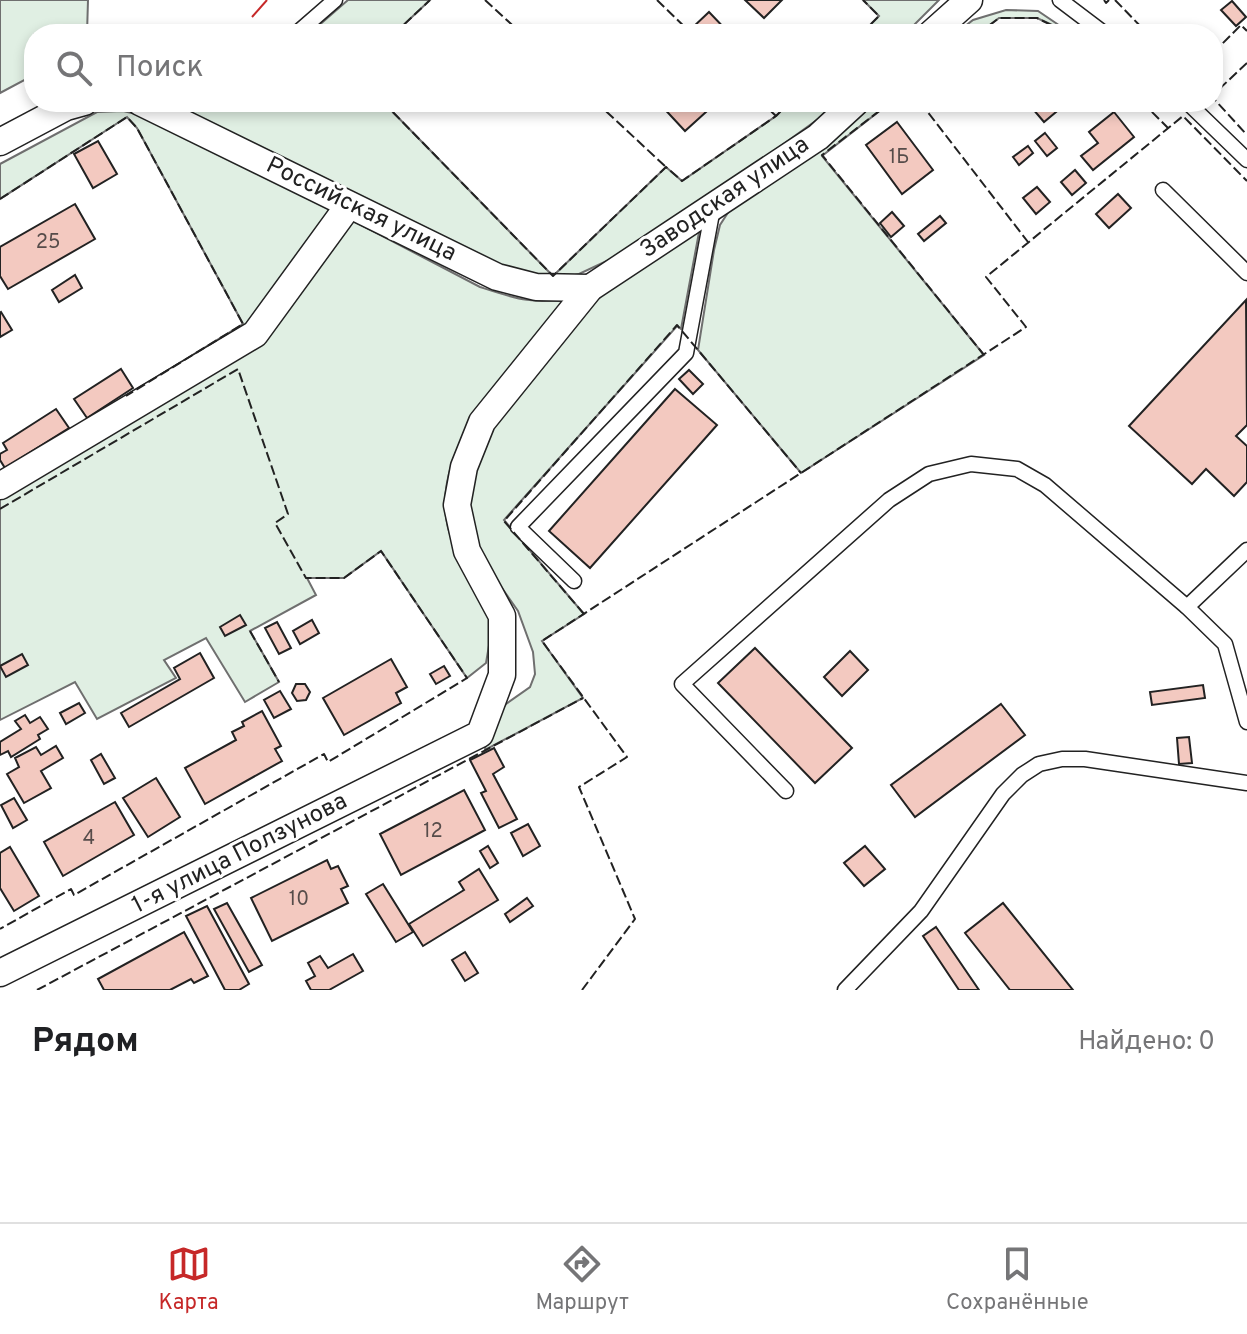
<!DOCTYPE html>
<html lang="ru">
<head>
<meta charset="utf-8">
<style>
	:root { --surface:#fff; --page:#f6f6f6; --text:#202124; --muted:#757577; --line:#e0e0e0; --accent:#c62828 }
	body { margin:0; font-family:Overpass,sans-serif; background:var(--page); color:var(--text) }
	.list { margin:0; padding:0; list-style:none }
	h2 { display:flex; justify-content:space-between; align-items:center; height:104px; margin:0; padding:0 32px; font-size:34px }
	h2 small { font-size:26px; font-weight:400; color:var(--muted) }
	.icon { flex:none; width:44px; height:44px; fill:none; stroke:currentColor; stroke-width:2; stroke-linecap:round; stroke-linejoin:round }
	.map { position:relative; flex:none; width:1247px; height:990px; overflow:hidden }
	.search { position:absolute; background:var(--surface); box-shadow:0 4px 12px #0003; left:24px; right:24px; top:24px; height:88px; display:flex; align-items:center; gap:20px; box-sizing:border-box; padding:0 28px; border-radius:32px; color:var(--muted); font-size:30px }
	.sheet { height:232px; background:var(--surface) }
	nav { display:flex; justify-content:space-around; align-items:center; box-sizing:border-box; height:112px; border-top:2px solid var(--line); background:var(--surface); font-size:22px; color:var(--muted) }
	nav a { display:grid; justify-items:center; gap:4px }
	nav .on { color:var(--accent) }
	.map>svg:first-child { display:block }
	.green { fill:#e0efe3; stroke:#6f6f6f; stroke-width:2 }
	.building { fill:#f3c9c0; stroke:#222; stroke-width:2 }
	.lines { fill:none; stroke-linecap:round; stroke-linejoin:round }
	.service-casing { stroke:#222; stroke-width:17 }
	.minor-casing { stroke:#222; stroke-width:29 }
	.service { stroke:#fff; stroke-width:14 }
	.minor { stroke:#fff; stroke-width:26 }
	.fence { stroke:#222; stroke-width:2; stroke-dasharray:10 4; stroke-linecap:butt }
	.power { stroke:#c62828; stroke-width:2; stroke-dasharray:28 6 4 6; stroke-linecap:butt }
	.labels { text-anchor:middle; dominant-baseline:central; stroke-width:6; stroke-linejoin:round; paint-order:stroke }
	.number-label { font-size:20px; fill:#564c4a }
	.street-label { font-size:24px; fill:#222; stroke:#fff }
</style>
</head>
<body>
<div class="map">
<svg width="1247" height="990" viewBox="0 0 1247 990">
	<rect width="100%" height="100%" fill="#fff"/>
	<g class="green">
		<polygon points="0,0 88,0 87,34 34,34 34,75 0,93"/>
		<polygon points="348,0 430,0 394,34 309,34"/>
		<polygon points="863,0 939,0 905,34 861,34 879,16"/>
		<polygon points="1006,10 1038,11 1072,34 1037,18 999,18 978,34 955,34 973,20"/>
		<polygon points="169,102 383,102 553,276 666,167 682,181 776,116 790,102 836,102 821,117 647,242 579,274 559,279 514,275"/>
		<polygon points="875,102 891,102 822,156 984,355 801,473 698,350 714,250 720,225 731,208 817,151"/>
		<path d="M123,111L158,119L480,287C517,299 533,305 572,298C522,357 427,443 448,528C457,560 477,588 494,616L486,663L467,678L381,551L344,578H307L316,595L250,631L279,682L245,702L206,638L164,660L176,678L97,719L75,682L0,720V473L243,324L137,128L127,117L0,199V164L97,112Z"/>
		<polygon points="700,227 681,329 677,326 504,520 584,614 542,641 583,698 485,750 488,726 506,704 530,687 535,674 533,652 518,611 485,564 469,526 472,472 491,426 604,287"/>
	</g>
	<g class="building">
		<polygon points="745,0 782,0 764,18"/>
		<polygon points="1232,1 1246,17 1236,26 1221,10"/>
		<polygon points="709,12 730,34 697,34 692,28"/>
		<polygon points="658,102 717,102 685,131"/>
		<polygon points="1027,102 1068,102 1044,122"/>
		<polygon points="1114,112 1134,137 1093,170 1081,156 1098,143 1089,132"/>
		<polygon points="897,122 933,170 902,194 866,145"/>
		<polygon points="1045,133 1057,148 1047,156 1035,141"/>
		<polygon points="98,141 117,174 93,188 74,154"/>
		<polygon points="1028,146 1033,153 1019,165 1013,157"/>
		<polygon points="1075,170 1086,183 1072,195 1061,182"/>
		<polygon points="1037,187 1050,202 1036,214 1023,198"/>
		<polygon points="1118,194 1131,208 1109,228 1096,214"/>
		<polygon points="75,204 95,239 8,289 0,276 0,247"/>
		<polygon points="892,212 904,226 891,237 880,223"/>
		<polygon points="940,216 946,223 924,241 918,234"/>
		<polygon points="75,275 82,288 59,302 52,290"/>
		<polygon points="1246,300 1247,425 1236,436 1247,446 1247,482 1234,496 1206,469 1192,484 1129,426"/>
		<polygon points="1,312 12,330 0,337 0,313"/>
		<polygon points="121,369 133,388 87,418 74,399"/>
		<polygon points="689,370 703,384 693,394 679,379"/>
		<polygon points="675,389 717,425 590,568 549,531"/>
		<polygon points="56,409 69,428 5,468 0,460 0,454 7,450 3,443"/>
		<polygon points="240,615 246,625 225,636 220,627"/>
		<polygon points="312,620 319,633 300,644 293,631"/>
		<polygon points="277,622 291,648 279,654 265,628"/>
		<polygon points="755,648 852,748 815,783 718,683"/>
		<polygon points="850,651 868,670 842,696 824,677"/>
		<polygon points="200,653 214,678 129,727 121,713 180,679 174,668"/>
		<polygon points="22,654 28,665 6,677 0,666"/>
		<polygon points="391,659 407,687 396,693 401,703 344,735 323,698"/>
		<polygon points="444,666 450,676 436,684 430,674"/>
		<polygon points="296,684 305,684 310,692 306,700 297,701 292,693"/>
		<polygon points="1203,685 1205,698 1152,705 1150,692"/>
		<polygon points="280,691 291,709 274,718 264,700"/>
		<polygon points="79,703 85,713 66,724 60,713"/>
		<polygon points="1001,704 1025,735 915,817 891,785"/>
		<polygon points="262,711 281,746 275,749 282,761 205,804 185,768 236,740 232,732 244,726 242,722"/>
		<polygon points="25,715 30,723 40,717 48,729 38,735 40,739 11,757 8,751 0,755 0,742 21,729 15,721"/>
		<polygon points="1189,737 1192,763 1179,764 1177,738"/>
		<polygon points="56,746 63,758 41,771 51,788 24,803 7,774 19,767 15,758 36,747 41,755"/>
		<polygon points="494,748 504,767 493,774 517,819 499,828 481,793 486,791 470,760"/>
		<polygon points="101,754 115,778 104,784 91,760"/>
		<polygon points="156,778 180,817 148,837 123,798"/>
		<polygon points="464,790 485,830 401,875 380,834"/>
		<polygon points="14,798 27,820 13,828 1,805"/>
		<polygon points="115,802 134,835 63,876 44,842"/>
		<polygon points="528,824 540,846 523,856 511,833"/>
		<polygon points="488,846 498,863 490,868 480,851"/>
		<polygon points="865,846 885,869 864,886 844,863"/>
		<polygon points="10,847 39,896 14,911 0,888 0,853"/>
		<polygon points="327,860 331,869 338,866 348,886 341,889 348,903 272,941 251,898"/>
		<polygon points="479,869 498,900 423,946 409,924 464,890 459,882"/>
		<polygon points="383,884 413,932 396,942 366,894"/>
		<polygon points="527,898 533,906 510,922 505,914"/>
		<polygon points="227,903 262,965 249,972 214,909"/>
		<polygon points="1003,903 1073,990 1010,990 965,933"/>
		<polygon points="207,906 249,984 239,990 225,990 186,916"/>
		<polygon points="936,927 979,990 959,990 923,936"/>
		<polygon points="184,932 208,976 194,983 191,979 170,990 104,990 98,979"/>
		<polygon points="465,952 478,973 465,981 452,960"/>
		<polygon points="353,954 363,971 329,990 311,990 306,981 315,976 308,963 320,956 328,968"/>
	</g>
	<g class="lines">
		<g class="service-casing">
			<g id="service">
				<polyline points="1060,0 1105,34"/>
				<polyline points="296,34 335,0"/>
				<polyline points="1187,102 1247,160"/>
				<polyline points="1163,190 1247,273"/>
				<polyline points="574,581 518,527 686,353 713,208"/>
				<polyline points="1187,607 1247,550"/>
				<polyline points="786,791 682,684 889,500 929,474 971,464 1017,469 1045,485 1187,607 1225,644 1247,722"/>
				<polyline points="845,990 921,911 1003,794 1022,775 1039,764 1062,759 1085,759 1247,783"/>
			</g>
		</g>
		<g class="minor-casing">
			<g id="minor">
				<polyline points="931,34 969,0"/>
				<polyline points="140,102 497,277 536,287 590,288"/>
				<polyline points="0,142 66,107 84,102"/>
				<polyline points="0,486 255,334 349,205"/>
				<polyline points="0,973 480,734 502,675 502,616 467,551 457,505 464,467 482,422 590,288 818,137 856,102"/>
			</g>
		</g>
		<use href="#service" class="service"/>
		<use href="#minor" class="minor"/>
		<g class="fence">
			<polyline points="485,0 522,34"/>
			<polyline points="657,0 692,34"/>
			<polyline points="1104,0 1106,3 1109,0"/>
			<polyline points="1115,0 1148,34"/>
			<polyline points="394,34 430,0"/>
			<polyline points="861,34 879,16 863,0"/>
			<polyline points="978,34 999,18 1037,18 1069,34"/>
			<polyline points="1213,53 1241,25 1247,31"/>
			<polyline points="1247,63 1216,92 1215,100 1247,135"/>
			<polyline points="383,102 553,276 666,167 682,181 776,116 790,102"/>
			<polyline points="596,102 666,167"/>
			<polyline points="761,102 776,116"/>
			<polyline points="891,102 822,155 984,355"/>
			<polyline points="920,102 1028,242"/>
			<polyline points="1142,102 1168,128"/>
			<polyline points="0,199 127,117 137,128 243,324 126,396"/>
			<polyline points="0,509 238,369 288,514 275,523 306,578 344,578 381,551 467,678 328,762 324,754 74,895 71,889 0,929"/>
			<polyline points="584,614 504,521 677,325 801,473"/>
			<polyline points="250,631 279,682"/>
			<polyline points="37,990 583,698"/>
			<polyline points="582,990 635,919 579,787 627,757 542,641 1026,327 986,277 1183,116 1247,181"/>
		</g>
		<polyline class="power" points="252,17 267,0"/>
	</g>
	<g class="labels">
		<g class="number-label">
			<text x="899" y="158">1Б</text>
			<text x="48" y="243">25</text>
			<text x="433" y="832">12</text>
			<text x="89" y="839">4</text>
			<text x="299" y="900">10</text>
		</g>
		<g class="street-label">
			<text transform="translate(725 198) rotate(-34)">Заводская улица</text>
			<text transform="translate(361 210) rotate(26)">Российская улица</text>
			<text transform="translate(240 854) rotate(-27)">1-я улица Ползунова</text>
		</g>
	</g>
</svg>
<div class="search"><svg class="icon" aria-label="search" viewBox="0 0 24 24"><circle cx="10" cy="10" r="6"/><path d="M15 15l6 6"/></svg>Поиск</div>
</div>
<section class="sheet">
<h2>Рядом<small>Найдено: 0</small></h2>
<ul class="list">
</ul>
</section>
<nav>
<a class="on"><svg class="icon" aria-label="map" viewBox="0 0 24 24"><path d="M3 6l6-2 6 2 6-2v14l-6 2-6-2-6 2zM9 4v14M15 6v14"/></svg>Карта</a>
<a><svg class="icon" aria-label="directions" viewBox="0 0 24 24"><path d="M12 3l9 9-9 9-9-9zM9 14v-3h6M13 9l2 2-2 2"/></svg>Маршрут</a>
<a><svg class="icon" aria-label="saved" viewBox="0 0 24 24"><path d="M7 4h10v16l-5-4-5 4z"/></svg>Сохранённые</a>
</nav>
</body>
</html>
